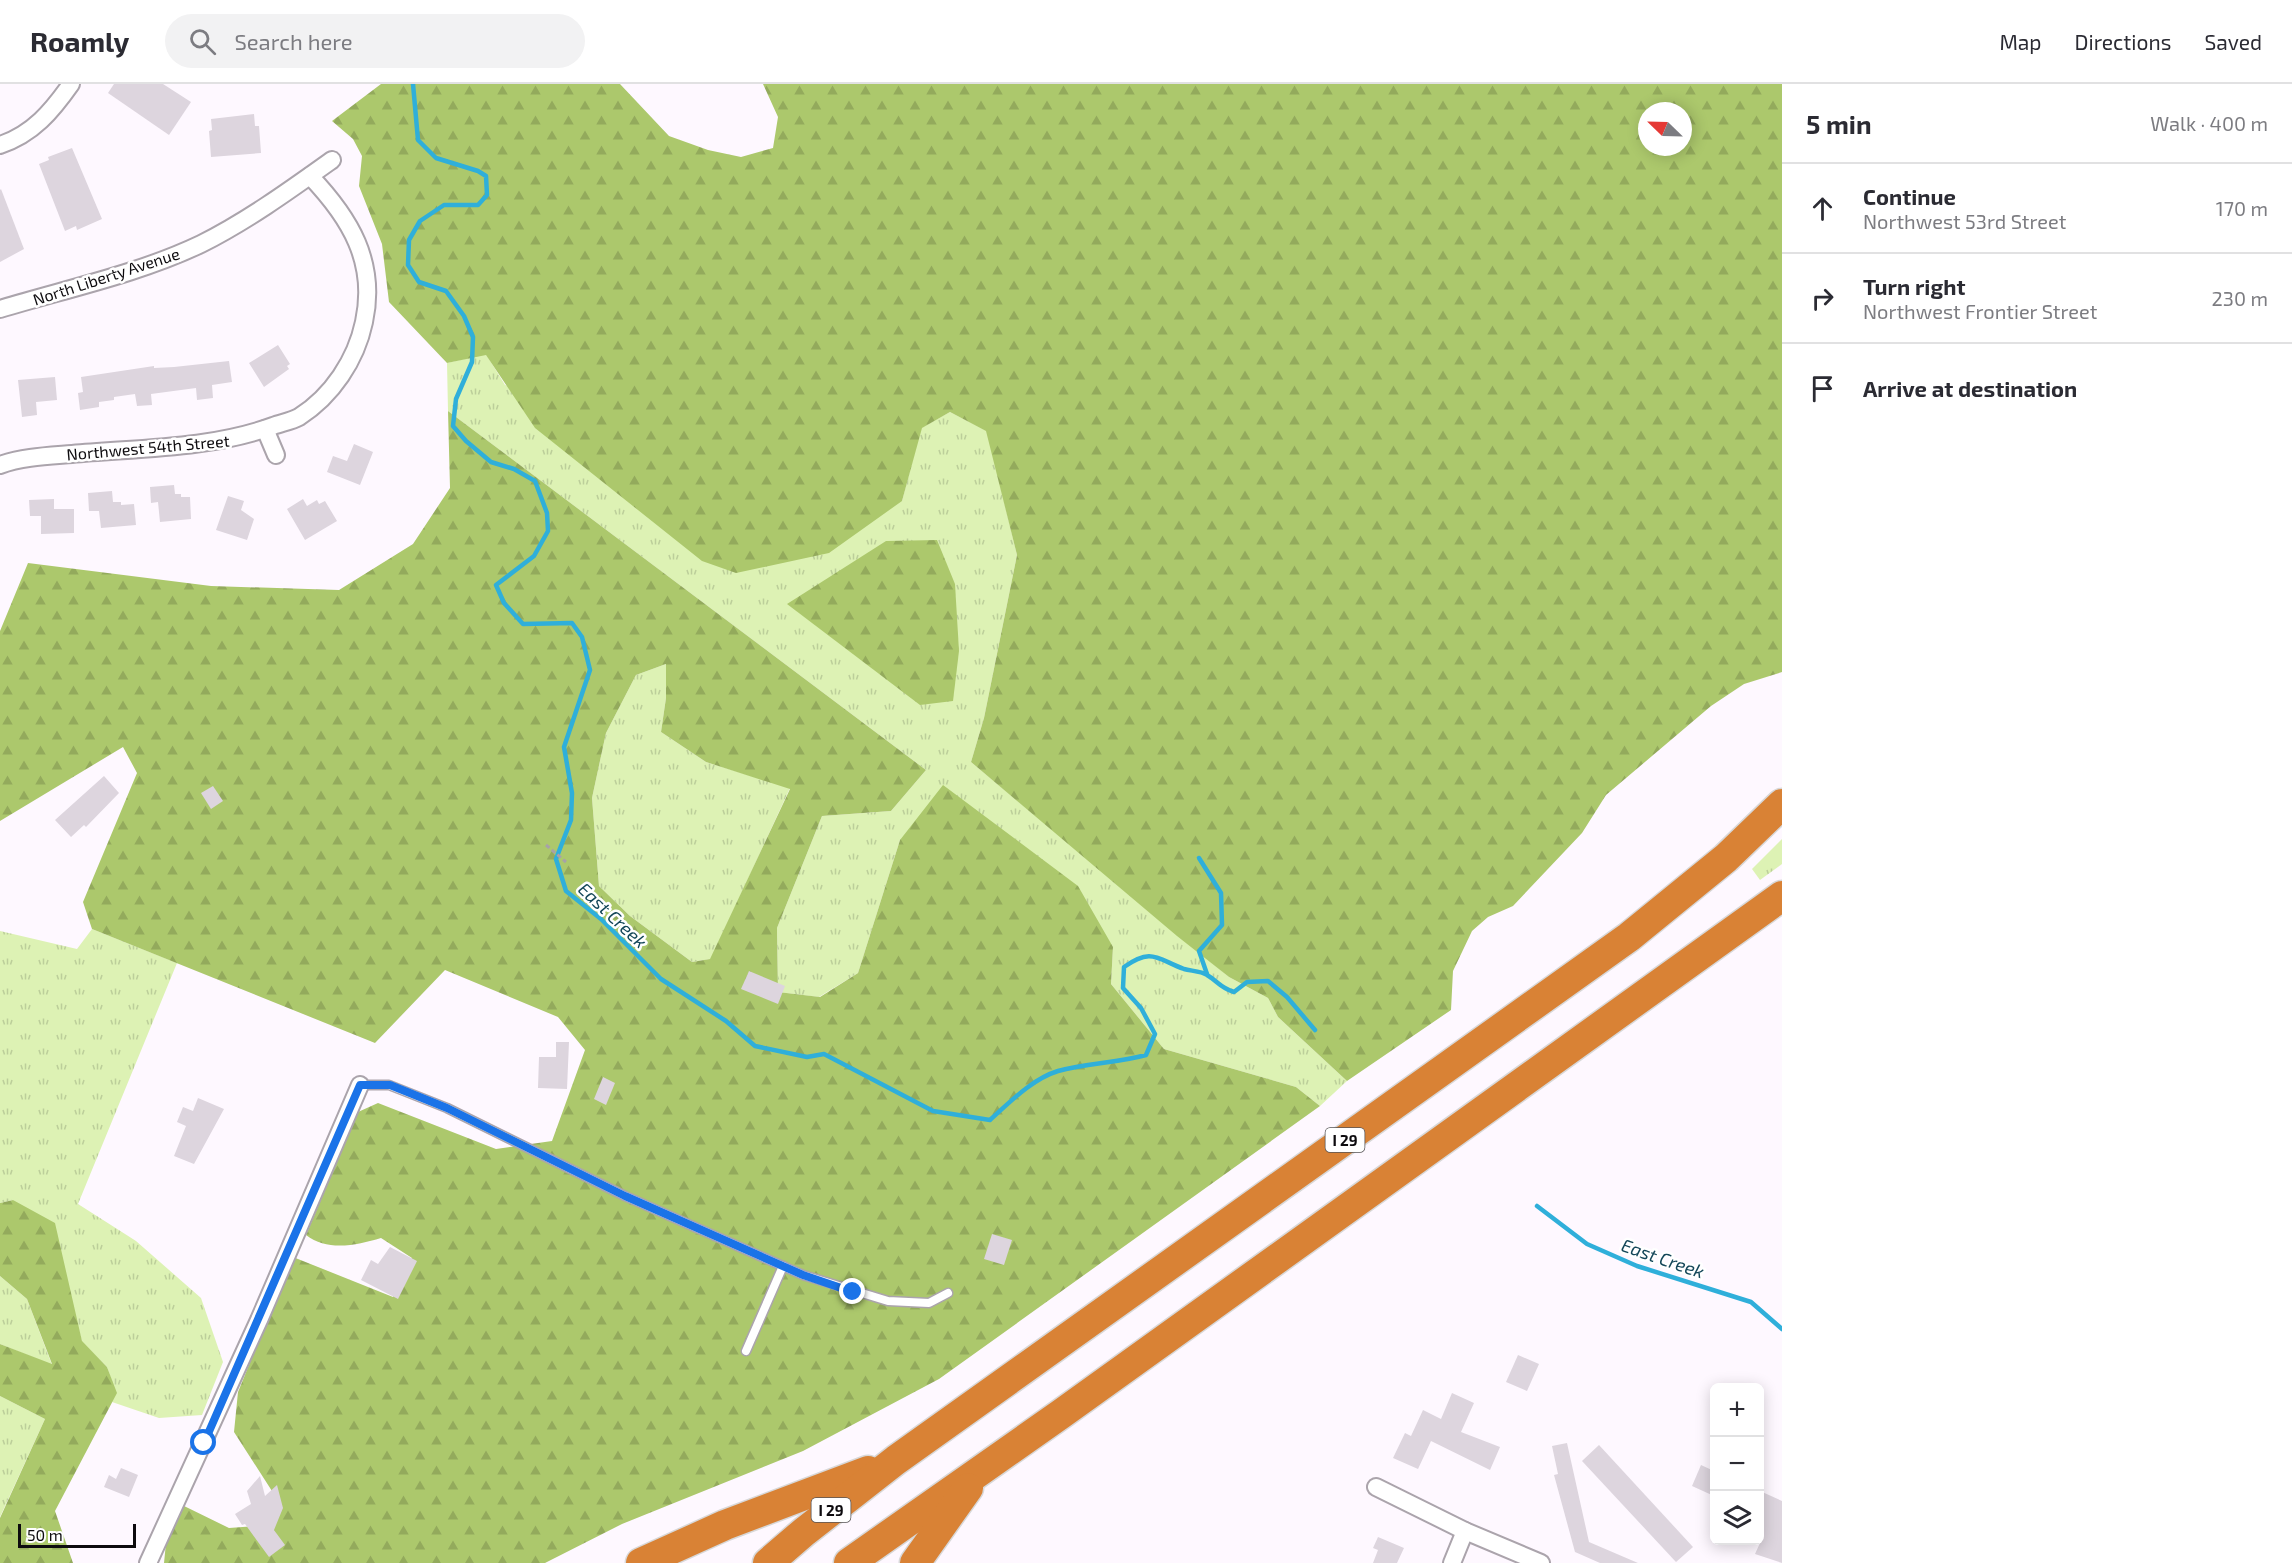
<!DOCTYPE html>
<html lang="en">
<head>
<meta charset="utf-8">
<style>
	:root { --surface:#fff; --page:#f2f2f3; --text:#2b2b33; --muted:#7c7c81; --line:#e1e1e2 }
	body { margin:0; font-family:"Exo 2",sans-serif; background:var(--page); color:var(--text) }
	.controls { position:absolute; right:18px; bottom:18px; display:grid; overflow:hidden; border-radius:9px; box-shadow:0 3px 15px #0003 }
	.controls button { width:54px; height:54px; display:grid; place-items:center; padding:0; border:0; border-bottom:2px solid var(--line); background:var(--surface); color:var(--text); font:30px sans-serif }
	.compass { position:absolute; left:1638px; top:18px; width:54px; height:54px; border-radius:50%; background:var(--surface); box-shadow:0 3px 15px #0003; rotate:293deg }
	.scale { position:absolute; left:18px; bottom:15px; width:118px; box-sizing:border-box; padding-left:6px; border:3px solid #0d0b0e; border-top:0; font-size:16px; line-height:21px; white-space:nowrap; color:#0d0b0e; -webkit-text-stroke:4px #fff; paint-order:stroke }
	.stop { position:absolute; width:18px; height:18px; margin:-14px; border:4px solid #1a73e8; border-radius:50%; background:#fff }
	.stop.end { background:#1a73e8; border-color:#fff; box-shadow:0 2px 6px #0008 }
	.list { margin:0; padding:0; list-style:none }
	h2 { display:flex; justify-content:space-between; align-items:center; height:78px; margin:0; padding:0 24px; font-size:26px }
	h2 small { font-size:20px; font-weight:400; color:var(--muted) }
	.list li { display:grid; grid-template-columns:39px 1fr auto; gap:18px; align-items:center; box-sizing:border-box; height:90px; padding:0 24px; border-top:2px solid var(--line) }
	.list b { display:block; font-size:22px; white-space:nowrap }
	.list p { margin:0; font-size:20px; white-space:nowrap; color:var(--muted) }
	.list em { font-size:20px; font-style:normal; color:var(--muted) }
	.icon { flex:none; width:33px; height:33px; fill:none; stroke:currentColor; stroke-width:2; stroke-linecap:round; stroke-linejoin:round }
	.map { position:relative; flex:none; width:1782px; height:1479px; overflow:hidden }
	header { display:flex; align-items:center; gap:36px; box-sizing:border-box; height:84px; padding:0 30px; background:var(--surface); border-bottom:2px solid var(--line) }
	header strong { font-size:28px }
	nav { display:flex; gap:33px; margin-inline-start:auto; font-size:21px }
	.search { width:420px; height:54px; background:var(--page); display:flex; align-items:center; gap:15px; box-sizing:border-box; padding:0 21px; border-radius:33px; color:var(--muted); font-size:22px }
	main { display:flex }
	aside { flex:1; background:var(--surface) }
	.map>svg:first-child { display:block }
	.grass { fill:url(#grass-tufts) }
	.forest { fill:url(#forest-firs); fill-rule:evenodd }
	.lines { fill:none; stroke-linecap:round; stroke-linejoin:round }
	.stream { stroke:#2fafda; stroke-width:4.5 }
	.building { fill:#ddd5de }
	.service-casing { stroke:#aba4ac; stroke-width:11 }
	.minor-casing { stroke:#aba4ac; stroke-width:20 }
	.motorway-casing { stroke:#d8d8d8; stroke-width:33 }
	.path { stroke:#a7a2a8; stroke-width:3; stroke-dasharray:4.5 3; stroke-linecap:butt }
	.service { stroke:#fff; stroke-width:8 }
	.minor { stroke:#fff; stroke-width:16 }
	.motorway { stroke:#d98235; stroke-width:30 }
	.route { stroke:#1a73e8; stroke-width:8 }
	.labels { text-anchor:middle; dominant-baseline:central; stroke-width:5; stroke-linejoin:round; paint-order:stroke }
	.shield { fill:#fff; stroke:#565456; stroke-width:1.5 }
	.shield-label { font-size:15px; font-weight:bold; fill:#0d0b0e }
	.street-label { font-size:16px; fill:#0d0b0e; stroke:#fff }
	.water-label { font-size:18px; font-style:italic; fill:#134658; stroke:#fff }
</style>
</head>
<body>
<header>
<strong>Roamly</strong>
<div class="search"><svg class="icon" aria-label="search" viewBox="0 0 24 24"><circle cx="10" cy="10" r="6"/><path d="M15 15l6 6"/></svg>Search here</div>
<nav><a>Map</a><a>Directions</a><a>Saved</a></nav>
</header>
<main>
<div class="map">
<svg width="1782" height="1479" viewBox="0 0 1782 1479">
	<defs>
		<pattern id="grass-tufts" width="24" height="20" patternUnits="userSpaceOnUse" patternTransform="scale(1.5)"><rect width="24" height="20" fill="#ddf2b4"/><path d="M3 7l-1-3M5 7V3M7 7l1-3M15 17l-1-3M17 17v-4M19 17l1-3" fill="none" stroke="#bcce9a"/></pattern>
		<pattern id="forest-firs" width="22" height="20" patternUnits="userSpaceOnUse" patternTransform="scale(1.5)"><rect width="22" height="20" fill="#acc86c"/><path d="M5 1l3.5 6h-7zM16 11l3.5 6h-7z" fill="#93aa5c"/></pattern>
	</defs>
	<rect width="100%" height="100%" fill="#fef8ff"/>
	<g class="grass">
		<polygon points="486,270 505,301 902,417 921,344 950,328 987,347 1017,471 984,634 971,678 1229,893 1268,914 1278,933 1347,997 1320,1022 1296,1003 1164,965 1111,900 1113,863 900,756 858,889 819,913 778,908 777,844 822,732 891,727 926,686 448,327 447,279"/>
		<polygon points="666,580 666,614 661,648 706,678 790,704 711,875 692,878 630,832 599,802 592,714 606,649 636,591"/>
		<polygon points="1782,755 1782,780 1760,796 1752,785"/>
		<polygon points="92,845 177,879 78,1120 136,1157 201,1214 223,1278 202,1331 159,1334 112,1318 116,1309 107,1283 82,1258 70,1210 13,1116 0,1119 0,847 77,865"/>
		<polygon points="0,1192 27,1215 52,1281 0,1260"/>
		<polygon points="0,1312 45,1335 0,1433"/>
	</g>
	<g class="forest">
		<path d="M381,0H620L669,52L708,66L741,73L773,64L778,33L763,0H1782V588L1744,600L1711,622L1606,711L1582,749L1513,822L1488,833L1472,847L1453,887L1451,926L1347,997L1278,933L1268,914L1229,893L1177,852L971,678L984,634L1017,471L986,347L950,328L922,344L902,417L829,469L736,489L702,477L535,344L486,271L447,279L389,218L382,160L359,102L362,72L353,55L332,37ZM1647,27H1683V63H1647Z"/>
		<path d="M448,327L926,686L891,727L822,732L777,844L778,908L820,913L858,889L900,756L943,701L1078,802L1113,863L1111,900L1164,965L1296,1003L1320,1022L939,1295L803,1367L622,1440L545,1479H164L166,1459L182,1421L229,1444L257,1442L279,1418L234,1348L238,1308L293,1173L393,1213L412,1174L381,1154C357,1161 328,1168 306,1151L358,1028L378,1019L496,1065L552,1057L585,966L558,933L445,886L375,959L92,845L83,818L137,689L123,663L0,737V547L28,479L211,502L339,506L413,460L450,404ZM666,580V614L661,648L706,678L790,705L710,875L692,878L630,832L599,802L592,714L606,649L636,591Z"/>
		<polygon points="937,456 955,500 959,567 953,617 920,621 787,520 886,457"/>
		<polygon points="13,1116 55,1139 82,1257 107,1283 117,1309 55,1427 73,1479 0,1479 0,1434 45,1335 0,1312 0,1260 52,1280 27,1215 0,1192 0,1119"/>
	</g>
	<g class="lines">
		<g class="stream">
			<path d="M413,0L418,56L436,74L478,87L486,92L487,111L478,121H444L420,137L409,156L408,181L419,198L446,207L464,232L473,253L472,278L456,315L453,342L466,357L491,378L514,385L535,397L547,429L548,447L534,472L496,501L504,519L523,540L572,539L582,553L590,586L564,663L572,709L571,736L556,775L566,807L601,835L661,895L726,937L755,962L807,973L824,970L933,1027L990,1036C1010,1018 1032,995 1058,987C1087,979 1117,979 1146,971L1155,950L1141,924L1123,904L1124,883C1152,863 1157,875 1184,885C1191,887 1201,887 1207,891C1219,898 1219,903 1234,908L1247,898L1268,897L1287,913L1315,946"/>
			<polyline points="1199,774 1221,809 1222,841 1199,867 1207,890"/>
			<polyline points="1537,1122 1587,1160 1637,1182 1751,1218 1782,1245"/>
		</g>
	</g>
	<g class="building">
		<polygon points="114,0 163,0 191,18 169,51 108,9"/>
		<polygon points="254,30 255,42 259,42 261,69 211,73 209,47 212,46 211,35"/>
		<polygon points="72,64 102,135 77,146 76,142 65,147 39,80 49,76 48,73"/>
		<polygon points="1,105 24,165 0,178 0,106"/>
		<polygon points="278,261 290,280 287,282 289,285 264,303 249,279"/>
		<polygon points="229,277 232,298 212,301 213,314 197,316 196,304 151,310 152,321 137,322 135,310 114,313 114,316 99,318 99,323 80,326 78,309 83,308 81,293 154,282 154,284 174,283"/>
		<polygon points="55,293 57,316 36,318 37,331 22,333 18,296"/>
		<polygon points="354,360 373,368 360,401 327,388 333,372 347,377"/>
		<polygon points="174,401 175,410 181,410 181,413 190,413 191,435 160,438 158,418 151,419 150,403"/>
		<polygon points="112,407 113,418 121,418 121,421 134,420 136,441 101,444 99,427 89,427 88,409"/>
		<polygon points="228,412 244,417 241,426 254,435 247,456 216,446"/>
		<polygon points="54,415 54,425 74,425 74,449 41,450 41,432 30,432 29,416"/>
		<polygon points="303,415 307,422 317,416 319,420 325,417 337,437 305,456 287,425"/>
		<polygon points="104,692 119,709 86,743 84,741 71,753 55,736"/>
		<polygon points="213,702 223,717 211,725 201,709"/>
		<polygon points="749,887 785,902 778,920 741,905"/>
		<polygon points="556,958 569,958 567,1005 538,1004 539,973 556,973"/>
		<polygon points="603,993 615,999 606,1021 594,1015"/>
		<polygon points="198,1014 224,1025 194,1080 174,1072 186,1042 177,1038 183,1023 193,1027"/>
		<polygon points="992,1150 1012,1156 1004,1181 984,1175"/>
		<polygon points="390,1163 417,1177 398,1215 361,1196 371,1176 378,1180"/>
		<polygon points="1518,1271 1539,1280 1527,1307 1506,1298"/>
		<polygon points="1452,1309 1474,1319 1461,1348 1500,1363 1490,1386 1431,1357 1418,1385 1393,1374 1405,1349 1411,1352 1423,1326 1441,1335"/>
		<polygon points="1567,1359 1589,1458 1638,1479 1600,1479 1575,1468 1554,1391 1558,1390 1552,1362"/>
		<polygon points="1599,1361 1693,1463 1676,1478 1582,1377"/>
		<polygon points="1701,1381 1714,1387 1714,1412 1692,1402"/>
		<polygon points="121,1384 138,1391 129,1413 104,1403 109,1391 116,1395"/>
		<polygon points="260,1392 265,1412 277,1401 283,1424 274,1446 285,1461 269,1473 245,1440 242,1441 235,1430 251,1420 247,1407"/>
		<polygon points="1760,1407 1782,1417 1782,1479 1755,1470 1760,1459"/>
		<polygon points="1378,1453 1404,1464 1397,1479 1373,1479 1378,1466 1373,1464"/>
	</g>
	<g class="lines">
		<g class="service-casing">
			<g id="service">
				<polyline points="360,1001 389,1001 447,1024 625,1112 803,1191 888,1217 929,1219 948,1209"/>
				<polyline points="746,1267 783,1182"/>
			</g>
		</g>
		<g class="minor-casing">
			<g id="minor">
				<path d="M0,61C33,50 52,27 71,0"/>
				<path d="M0,225C66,205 138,190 201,160C247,137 290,106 332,76"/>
				<polyline points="265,345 276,371"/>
				<path d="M0,381C22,373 48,372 72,370C138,364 210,365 273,342C281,339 292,337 299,333C332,312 356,276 364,238C377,178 350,134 310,92"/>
				<polyline points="1376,1403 1465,1447 1541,1479"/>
				<polyline points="148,1479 259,1236 360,1001"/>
				<polyline points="1452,1479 1465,1447"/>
			</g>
		</g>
		<g class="motorway-casing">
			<g id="motorway">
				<polyline points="641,1479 725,1441 868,1387"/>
				<polyline points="768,1479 804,1448 896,1376 1629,853 1726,774 1782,720"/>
				<polyline points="849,1479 1061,1330 1782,812"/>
				<polyline points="915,1479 968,1404"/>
			</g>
		</g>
		<polyline class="path" points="546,761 566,778"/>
		<use href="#service" class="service"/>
		<use href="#minor" class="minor"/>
		<use href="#motorway" class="motorway"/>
	</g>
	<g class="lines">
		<polyline class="route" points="204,1359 360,1001 390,1001 447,1024 625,1112 803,1191 853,1208"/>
	</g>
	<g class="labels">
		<g class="shield">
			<rect x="1325.5" y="1044" width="39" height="24" rx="4.5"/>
			<rect x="811.5" y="1414" width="39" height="24" rx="4.5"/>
		</g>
		<g class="shield-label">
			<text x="1345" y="1056">I 29</text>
			<text x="831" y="1426">I 29</text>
		</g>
		<g class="street-label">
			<text transform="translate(106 192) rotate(-18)">North Liberty Avenue</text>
			<text transform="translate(148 363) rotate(-5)">Northwest 54th Street</text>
		</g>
		<g class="water-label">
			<text transform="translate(613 831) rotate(43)">East Creek</text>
			<text transform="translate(1663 1174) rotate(19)">East Creek</text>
		</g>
	</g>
</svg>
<div class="controls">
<button>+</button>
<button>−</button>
<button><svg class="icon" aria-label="layers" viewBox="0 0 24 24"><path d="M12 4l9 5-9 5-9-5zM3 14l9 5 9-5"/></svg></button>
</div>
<svg class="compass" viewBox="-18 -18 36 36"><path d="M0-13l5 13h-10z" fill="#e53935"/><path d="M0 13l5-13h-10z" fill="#7c7c81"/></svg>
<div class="scale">50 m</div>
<div class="stop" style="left:204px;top:1359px"></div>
<div class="stop end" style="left:853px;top:1208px"></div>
</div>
<aside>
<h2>5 min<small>Walk · 400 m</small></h2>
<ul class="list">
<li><svg class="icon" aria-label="ahead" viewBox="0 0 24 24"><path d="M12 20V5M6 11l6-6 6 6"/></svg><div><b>Continue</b><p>Northwest 53rd Street</p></div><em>170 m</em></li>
<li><svg class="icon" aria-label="right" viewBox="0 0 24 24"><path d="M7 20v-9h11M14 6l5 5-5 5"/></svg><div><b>Turn right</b><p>Northwest Frontier Street</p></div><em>230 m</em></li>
<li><svg class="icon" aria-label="arrive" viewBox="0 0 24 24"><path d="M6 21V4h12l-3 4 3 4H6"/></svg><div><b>Arrive at destination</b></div></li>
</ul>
</aside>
</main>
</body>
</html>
